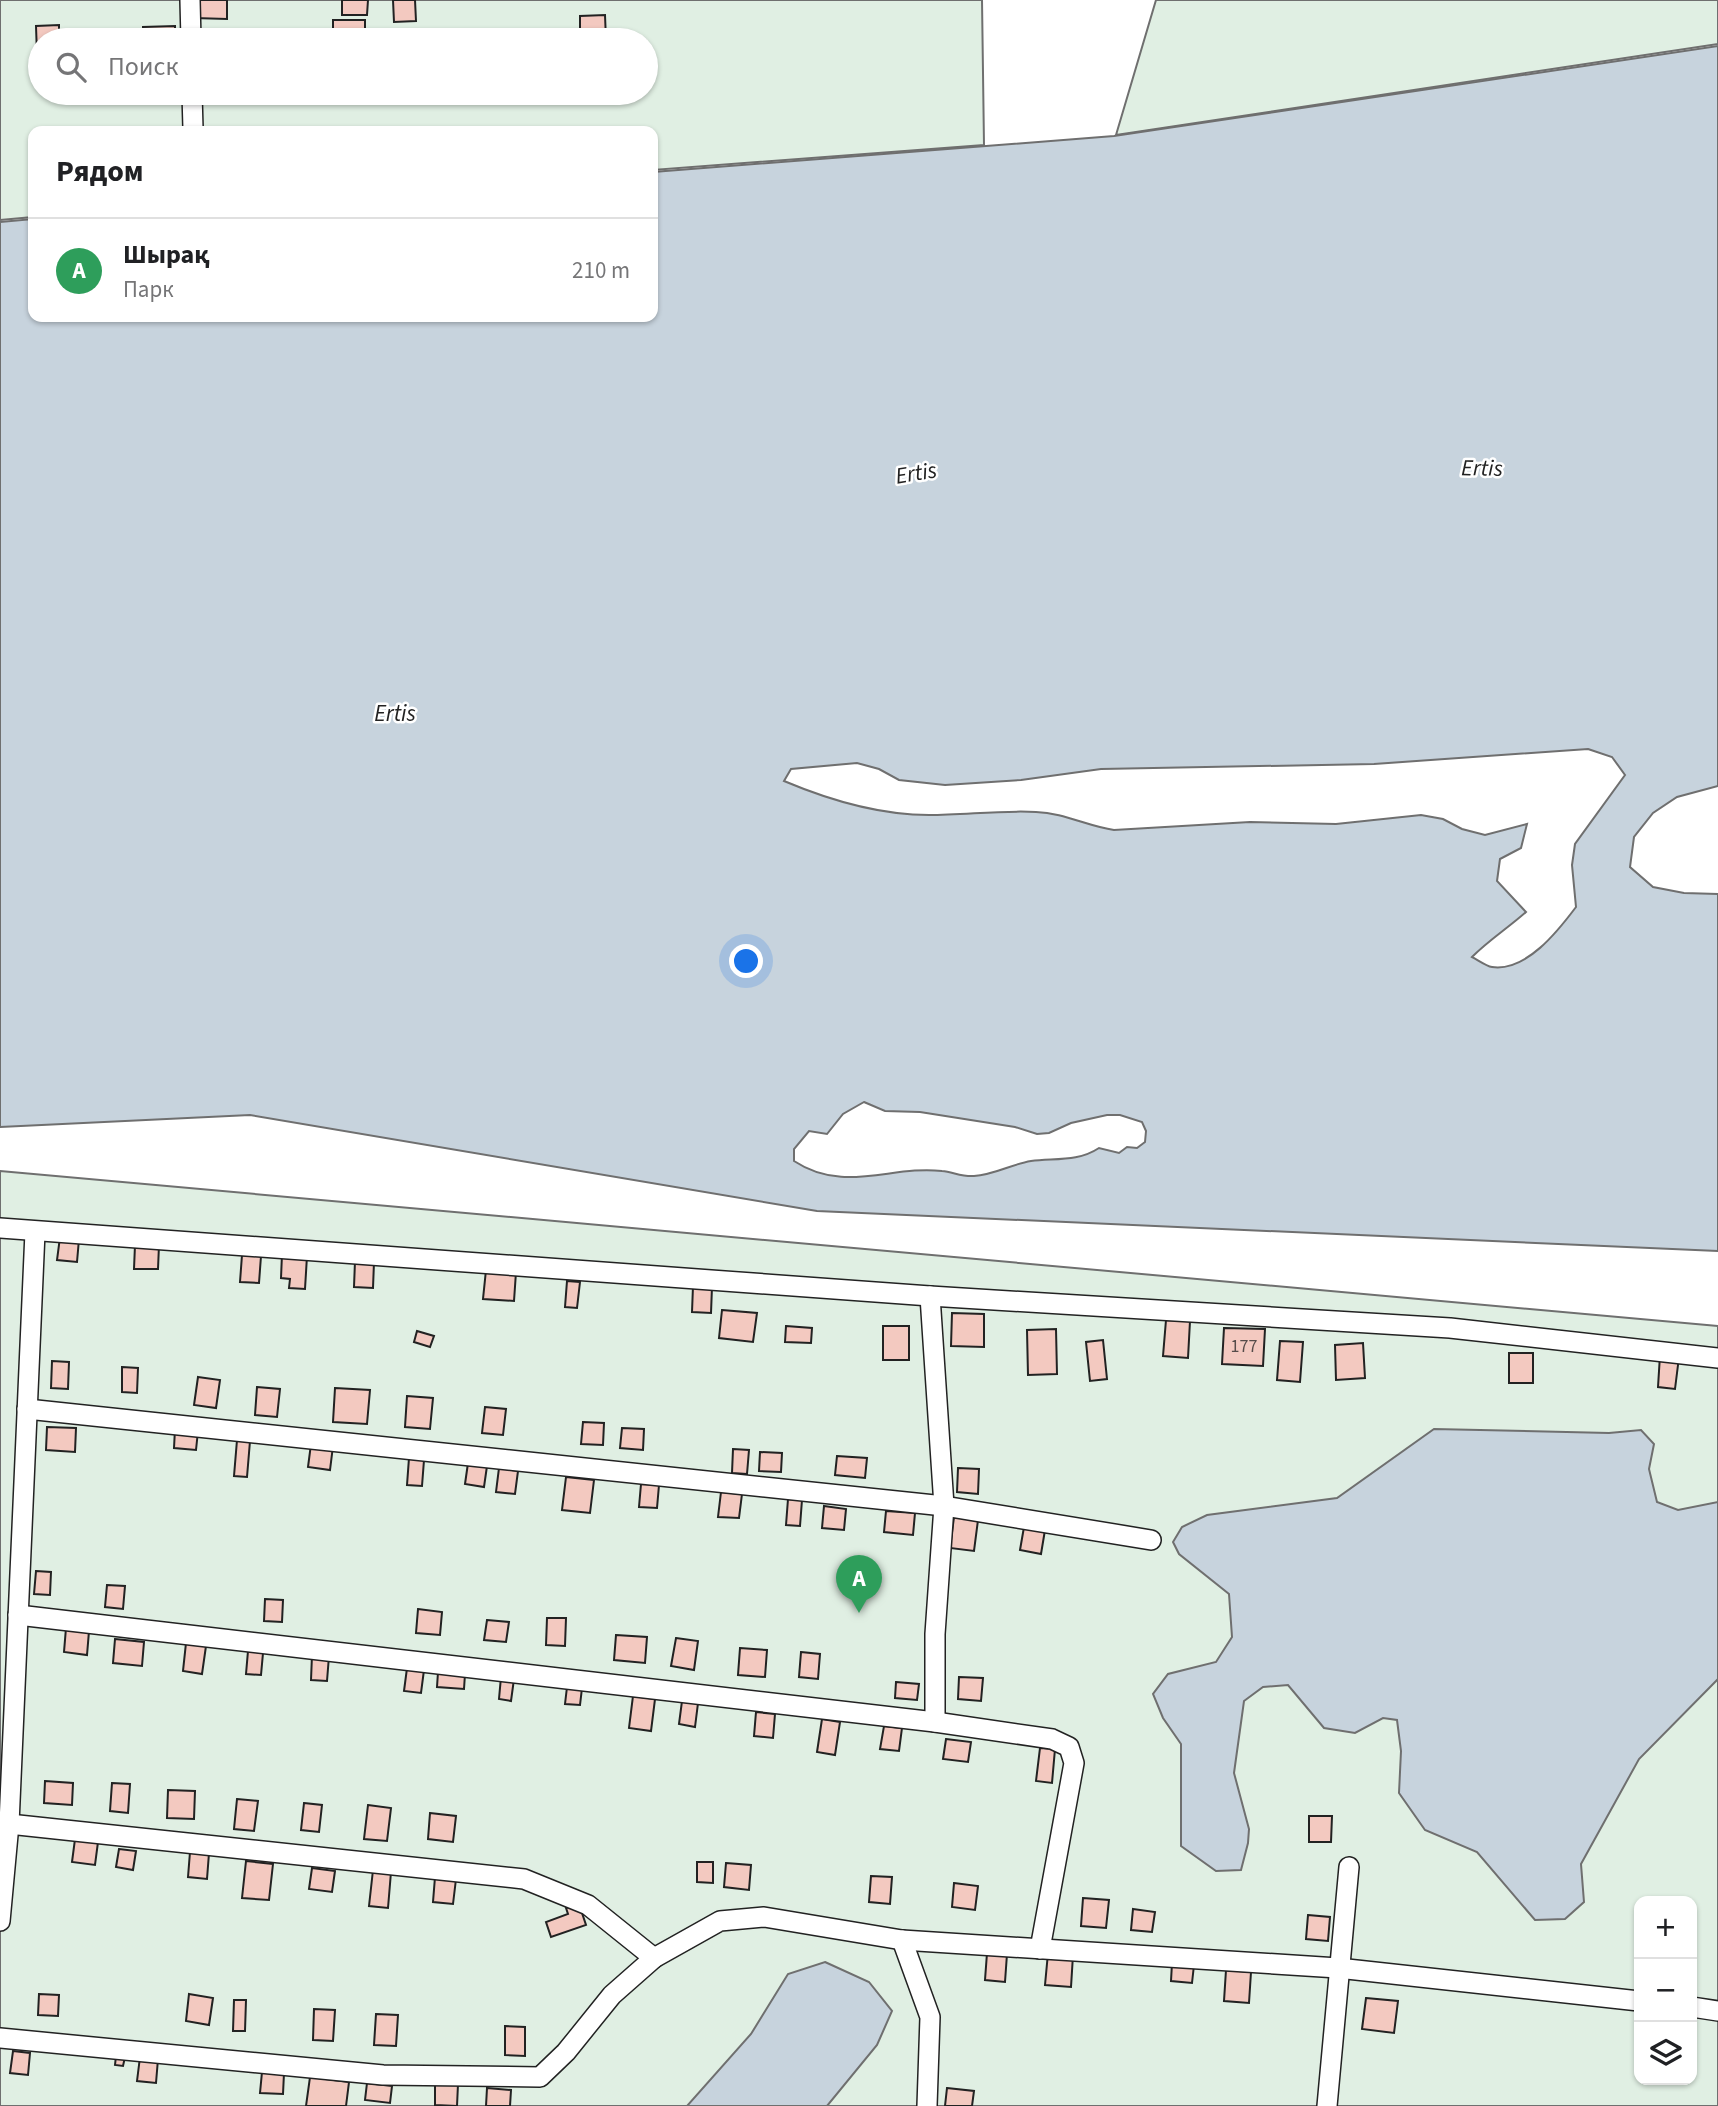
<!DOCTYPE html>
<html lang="ru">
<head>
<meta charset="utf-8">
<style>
	:root { --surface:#fff; --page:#f6f6f6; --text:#202124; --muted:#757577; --line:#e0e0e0; --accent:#0f766e }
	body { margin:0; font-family:"Source Sans 3",sans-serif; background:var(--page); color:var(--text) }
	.controls { position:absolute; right:21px; bottom:21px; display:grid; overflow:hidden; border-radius:14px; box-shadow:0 2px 5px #0004 }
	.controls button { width:63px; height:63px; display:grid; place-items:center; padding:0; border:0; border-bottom:2px solid var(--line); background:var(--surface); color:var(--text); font:35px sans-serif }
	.you { position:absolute; left:747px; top:962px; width:24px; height:24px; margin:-18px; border:5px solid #fff; border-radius:50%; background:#1a73e8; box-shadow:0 0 0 10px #1a73e833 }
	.badge { display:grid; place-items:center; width:46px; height:46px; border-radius:50%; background:var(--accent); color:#fff; font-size:23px; font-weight:700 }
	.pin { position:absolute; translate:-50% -58px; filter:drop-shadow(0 2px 4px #0008) }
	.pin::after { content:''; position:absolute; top:37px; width:24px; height:21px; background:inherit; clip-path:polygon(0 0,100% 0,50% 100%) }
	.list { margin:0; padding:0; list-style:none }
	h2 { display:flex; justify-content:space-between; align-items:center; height:91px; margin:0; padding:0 28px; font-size:30px }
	h2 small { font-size:23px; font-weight:400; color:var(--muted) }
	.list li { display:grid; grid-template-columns:46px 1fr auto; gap:21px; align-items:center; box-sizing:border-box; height:105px; padding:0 28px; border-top:2px solid var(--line) }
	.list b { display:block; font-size:26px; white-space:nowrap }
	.list p { margin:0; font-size:23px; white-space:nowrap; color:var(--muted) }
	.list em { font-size:23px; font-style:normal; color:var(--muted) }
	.icon { flex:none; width:38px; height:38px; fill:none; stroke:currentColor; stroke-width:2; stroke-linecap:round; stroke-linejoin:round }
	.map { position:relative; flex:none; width:1718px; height:2106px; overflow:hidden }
	.search { position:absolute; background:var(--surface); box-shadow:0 2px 5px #0004; left:28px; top:28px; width:630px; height:77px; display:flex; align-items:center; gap:18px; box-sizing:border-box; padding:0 24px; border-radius:38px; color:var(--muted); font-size:26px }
	.panel { position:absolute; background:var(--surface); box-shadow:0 2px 5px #0004; left:28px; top:126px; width:630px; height:196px; border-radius:14px }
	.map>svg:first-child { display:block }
	.green { fill:#e0efe3; stroke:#6f6f6f; stroke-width:2; fill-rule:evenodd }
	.water { fill:#c7d3dd; stroke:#6f6f6f; stroke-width:2; fill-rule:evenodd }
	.building { fill:#f3c9c0; stroke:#222; stroke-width:2 }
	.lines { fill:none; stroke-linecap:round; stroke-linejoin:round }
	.street-casing { stroke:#222; stroke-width:22 }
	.street { stroke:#fff; stroke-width:19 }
	.labels { text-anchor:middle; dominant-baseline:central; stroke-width:5; stroke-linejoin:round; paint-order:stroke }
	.number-label { font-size:18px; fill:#564c4a }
	.water-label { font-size:23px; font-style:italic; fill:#222; stroke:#fff }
</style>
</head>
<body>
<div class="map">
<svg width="1718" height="2106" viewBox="0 0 1718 2106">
	<rect width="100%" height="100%" fill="#fff"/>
	<g class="green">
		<path d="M0,0H982L984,145L653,170V131H33V217L0,220ZM40,40H646V93H40Z"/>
		<polygon points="1156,0 1718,0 1718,44 1116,135"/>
		<path d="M0,1171L1718,1326V2106H0ZM1639,1901H1692V2080H1639Z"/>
	</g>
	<g class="water">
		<path d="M1718,46V786L1677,797L1653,813L1634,837L1630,867L1653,887L1684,893L1718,894V1251L817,1211L250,1115L0,1127V222L33,219V317H653V172L1114,136ZM1588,749L1612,757L1625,775L1575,844L1572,865L1576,907C1558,931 1526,972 1492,967C1486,966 1478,960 1472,957C1489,940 1508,928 1526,912L1497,881L1500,859L1521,848L1527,824L1485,835L1462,829L1443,819L1421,815L1336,824L1250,822L1114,830C1087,826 1064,813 1036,812C1001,810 965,815 929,815C881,815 829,800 784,781L791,769L857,763L879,769L899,780L945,785L1021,780L1101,769L1374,764ZM864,1102L885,1111L920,1112L1015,1127L1037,1134L1049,1133L1071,1123L1107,1115H1120L1142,1122L1146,1131L1145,1142L1137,1148L1127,1147L1119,1153L1099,1148C1078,1162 1055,1158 1031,1161C1012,1164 994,1175 974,1176C962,1177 953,1172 942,1171C891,1165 844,1194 794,1161V1149L809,1131L827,1134L843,1114Z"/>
		<polygon points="1434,1429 1609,1433 1641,1430 1654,1444 1649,1469 1657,1502 1678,1510 1718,1502 1718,1679 1639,1759 1581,1864 1584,1902 1565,1919 1535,1920 1477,1852 1425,1830 1399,1793 1401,1751 1397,1720 1383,1718 1355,1733 1324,1728 1288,1685 1263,1687 1244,1701 1234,1773 1249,1829 1248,1843 1241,1870 1216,1871 1181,1846 1181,1744 1163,1718 1153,1694 1168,1674 1216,1662 1232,1637 1229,1594 1179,1554 1173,1542 1182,1527 1207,1515 1337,1498"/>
		<polygon points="825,1962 869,1982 892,2011 877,2045 827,2106 687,2106 751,2034 788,1974"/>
	</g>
	<g class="building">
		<polygon points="195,0 227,0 227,19 194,18"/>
		<polygon points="342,0 368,0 367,15 342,15"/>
		<polygon points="393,0 415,0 416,21 394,22"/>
		<polygon points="605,15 606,40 580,40 580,16"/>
		<rect x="333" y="20" width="32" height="20"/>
		<polygon points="59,25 59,40 40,40 40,55 37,55 36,26"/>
		<polygon points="175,26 175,40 143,40 143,27"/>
		<polygon points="60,1237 79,1239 77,1262 57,1260"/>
		<polygon points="135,1245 159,1245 158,1269 134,1269"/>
		<polygon points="282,1254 307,1256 305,1289 289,1288 290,1279 281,1278"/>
		<polygon points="242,1255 261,1256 259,1283 240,1282"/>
		<polygon points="355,1261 374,1262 373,1288 354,1287"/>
		<polygon points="486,1270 516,1272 514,1301 483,1299"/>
		<polygon points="567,1281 580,1282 577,1308 565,1307"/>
		<polygon points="693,1286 712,1287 711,1313 692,1312"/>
		<polygon points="722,1310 757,1313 753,1342 719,1338"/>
		<polygon points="952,1313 984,1314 984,1347 951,1346"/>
		<polygon points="1166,1320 1190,1321 1188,1358 1163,1356"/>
		<polygon points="786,1326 812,1328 811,1343 785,1342"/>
		<rect x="883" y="1326" width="26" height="34"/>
		<polygon points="1224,1328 1265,1329 1263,1366 1222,1364"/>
		<polygon points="1056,1329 1057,1374 1028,1375 1027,1330"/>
		<polygon points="417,1331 434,1336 430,1347 414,1342"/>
		<polygon points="1103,1340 1107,1379 1090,1381 1086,1342"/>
		<polygon points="1280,1341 1303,1342 1300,1382 1277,1380"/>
		<polygon points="1363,1343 1365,1378 1336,1380 1335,1345"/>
		<rect x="1509" y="1353" width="24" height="30"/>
		<polygon points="1660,1355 1679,1357 1675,1389 1658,1387"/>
		<polygon points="52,1361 69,1362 68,1389 51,1388"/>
		<polygon points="122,1367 138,1368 137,1393 122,1392"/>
		<polygon points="198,1377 220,1380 216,1408 194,1405"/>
		<polygon points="257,1387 280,1389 277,1417 255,1415"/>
		<polygon points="335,1388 370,1390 367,1424 333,1422"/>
		<polygon points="407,1396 433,1398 430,1429 405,1427"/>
		<polygon points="485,1407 506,1409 503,1435 482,1433"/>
		<polygon points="583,1422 604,1423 603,1445 581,1444"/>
		<polygon points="47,1427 76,1428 75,1452 46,1450"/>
		<polygon points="622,1428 644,1429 643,1450 620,1448"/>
		<polygon points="175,1429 198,1431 196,1450 174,1448"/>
		<polygon points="237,1440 250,1441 247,1477 234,1476"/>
		<polygon points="311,1444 333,1446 330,1470 308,1467"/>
		<polygon points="733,1449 749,1450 747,1474 732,1473"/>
		<polygon points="760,1452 782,1453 781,1472 759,1471"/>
		<polygon points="837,1456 867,1458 865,1478 835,1475"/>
		<polygon points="409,1458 424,1460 422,1486 407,1485"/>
		<polygon points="468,1463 487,1466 484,1487 465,1484"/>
		<polygon points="499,1468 518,1471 515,1494 496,1492"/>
		<polygon points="958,1468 979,1469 978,1494 957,1492"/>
		<polygon points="566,1477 594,1480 590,1513 562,1510"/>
		<polygon points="641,1484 659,1485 657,1508 639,1507"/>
		<polygon points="721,1492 742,1494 739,1518 718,1517"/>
		<polygon points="788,1499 802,1500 800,1526 786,1525"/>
		<polygon points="824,1506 846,1509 844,1530 822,1528"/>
		<polygon points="886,1511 915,1513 913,1535 884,1532"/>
		<polygon points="954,1517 978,1520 974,1551 950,1548"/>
		<polygon points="1024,1527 1045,1530 1041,1554 1020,1550"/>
		<polygon points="36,1571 51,1572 50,1595 34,1594"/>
		<polygon points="107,1585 125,1586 123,1609 105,1607"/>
		<polygon points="265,1599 283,1600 282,1622 264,1621"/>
		<polygon points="418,1609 442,1612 440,1635 416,1633"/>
		<polygon points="547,1618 566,1618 565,1646 546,1645"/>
		<polygon points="487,1620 509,1622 506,1642 484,1640"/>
		<polygon points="66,1628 89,1631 87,1655 64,1652"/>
		<polygon points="616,1635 647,1637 645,1663 614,1660"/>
		<polygon points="676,1638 698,1641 694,1670 671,1666"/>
		<polygon points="115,1639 144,1642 142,1666 113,1663"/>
		<polygon points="186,1643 206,1646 202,1674 183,1671"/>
		<polygon points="740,1648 767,1650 765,1677 738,1675"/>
		<polygon points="248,1651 263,1653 261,1675 246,1674"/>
		<polygon points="801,1652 820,1654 818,1679 799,1677"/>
		<polygon points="312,1655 329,1656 327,1681 311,1680"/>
		<polygon points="407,1668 424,1670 421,1693 404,1691"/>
		<polygon points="438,1672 465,1674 464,1689 437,1687"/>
		<polygon points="501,1677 514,1679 511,1701 499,1699"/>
		<polygon points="959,1677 983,1678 981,1701 958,1699"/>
		<polygon points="896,1682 919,1684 917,1700 895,1698"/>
		<polygon points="567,1687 582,1688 580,1705 565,1704"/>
		<polygon points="633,1696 655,1699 651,1731 629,1728"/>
		<polygon points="682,1701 698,1703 695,1727 679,1724"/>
		<polygon points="756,1712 775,1714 773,1738 754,1736"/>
		<polygon points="822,1719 840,1722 835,1755 817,1752"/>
		<polygon points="884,1726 902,1728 899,1751 880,1749"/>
		<polygon points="946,1739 971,1742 968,1762 943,1759"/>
		<polygon points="1040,1748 1055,1749 1052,1783 1036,1781"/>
		<polygon points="45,1781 73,1783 72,1805 44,1803"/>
		<polygon points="112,1783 130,1784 128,1813 110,1811"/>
		<polygon points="168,1790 195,1791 194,1819 167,1818"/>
		<polygon points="237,1799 258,1801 254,1831 234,1829"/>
		<polygon points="304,1803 322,1805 319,1832 301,1830"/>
		<polygon points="368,1805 391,1808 387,1841 364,1839"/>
		<polygon points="430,1813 456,1816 453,1842 428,1839"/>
		<polygon points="1309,1816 1332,1816 1331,1842 1309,1842"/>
		<polygon points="75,1839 98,1842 95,1865 72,1862"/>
		<polygon points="119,1849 136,1851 133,1870 116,1867"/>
		<polygon points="190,1852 209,1853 207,1879 188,1877"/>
		<polygon points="246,1861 273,1864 269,1900 242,1898"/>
		<polygon points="697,1862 713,1862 713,1883 697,1882"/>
		<polygon points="726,1863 751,1865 749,1890 724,1887"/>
		<polygon points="312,1868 335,1871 332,1892 309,1889"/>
		<polygon points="373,1870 391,1872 388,1908 369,1906"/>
		<polygon points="871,1876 892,1877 890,1904 869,1902"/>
		<polygon points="435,1877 456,1879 453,1904 433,1902"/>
		<polygon points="954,1883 978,1886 975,1910 952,1907"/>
		<polygon points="1083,1898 1109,1900 1106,1928 1081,1926"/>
		<polygon points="579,1904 586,1925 551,1937 546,1922 568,1914 566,1908"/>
		<polygon points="1133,1909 1155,1912 1152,1932 1131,1930"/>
		<polygon points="1308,1915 1330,1917 1328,1941 1306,1939"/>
		<polygon points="987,1953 1007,1954 1005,1982 985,1980"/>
		<polygon points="1048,1953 1073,1955 1071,1987 1045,1985"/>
		<polygon points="1172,1963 1194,1965 1192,1983 1171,1981"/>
		<polygon points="1226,1970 1251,1972 1249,2003 1224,2001"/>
		<polygon points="39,1994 59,1995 58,2016 38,2015"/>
		<polygon points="189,1994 213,1998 209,2025 186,2021"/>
		<polygon points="1366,1998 1398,2001 1394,2033 1362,2029"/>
		<polygon points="234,2000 246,2000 245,2031 233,2031"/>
		<polygon points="314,2009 335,2010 333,2041 313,2040"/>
		<polygon points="376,2014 398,2015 396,2046 374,2045"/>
		<polygon points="505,2026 525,2027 525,2056 505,2055"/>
		<polygon points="13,2051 30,2053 28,2075 10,2073"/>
		<polygon points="116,2056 125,2057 123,2066 115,2065"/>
		<polygon points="140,2057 158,2059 156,2083 137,2081"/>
		<polygon points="262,2072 284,2073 283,2094 260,2093"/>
		<polygon points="310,2077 349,2082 346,2106 306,2106"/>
		<polygon points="367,2083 392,2086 390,2103 365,2100"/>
		<polygon points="435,2084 458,2084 457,2106 435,2105"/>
		<polygon points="487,2088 511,2090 510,2106 486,2106"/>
		<polygon points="947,2088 974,2091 972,2106 945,2106"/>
	</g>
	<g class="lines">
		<g class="street-casing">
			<g id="street">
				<polyline points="190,0 191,40"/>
				<polyline points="192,93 193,129"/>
				<polyline points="0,1228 930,1296 1450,1328 1718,1358"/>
				<polyline points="930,1296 944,1506 935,1634 935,1722"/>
				<polyline points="27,1409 944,1506 1151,1540"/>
				<polyline points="18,1615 935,1722 1052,1739 1069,1747 1074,1763 1040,1949"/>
				<polyline points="9,1824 524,1879 588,1905 654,1958"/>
				<polyline points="0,1921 9,1824 35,1232"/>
				<polyline points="902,1940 930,2017 927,2106"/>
				<polyline points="1692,2007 1718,2011"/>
				<polyline points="0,2038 383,2075 540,2077 566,2052 612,1995 654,1958 720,1921 764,1917 902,1940 1338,1968 1639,2001"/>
				<polyline points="1327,2106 1349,1867"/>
			</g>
		</g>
		<use href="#street" class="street"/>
	</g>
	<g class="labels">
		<g class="number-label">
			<text x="1244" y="1346">177</text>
		</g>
		<g class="water-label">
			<text transform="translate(1482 468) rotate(1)">Ertis</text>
			<text transform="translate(916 473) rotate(-9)">Ertis</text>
			<text x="395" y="713">Ertis</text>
		</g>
	</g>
</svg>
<div class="controls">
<button>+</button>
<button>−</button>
<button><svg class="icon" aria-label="layers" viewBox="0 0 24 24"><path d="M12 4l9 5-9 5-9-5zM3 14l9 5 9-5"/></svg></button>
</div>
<div class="you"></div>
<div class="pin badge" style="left:859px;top:1613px;background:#2e9e5b">A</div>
<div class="search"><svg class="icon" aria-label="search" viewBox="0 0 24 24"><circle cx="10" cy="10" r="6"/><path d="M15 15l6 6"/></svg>Поиск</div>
<section class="panel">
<h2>Рядом<small></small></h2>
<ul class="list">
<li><span class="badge" style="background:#2e9e5b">A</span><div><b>Шырақ</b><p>Парк</p></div><em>210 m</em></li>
</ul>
</section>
</div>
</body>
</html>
